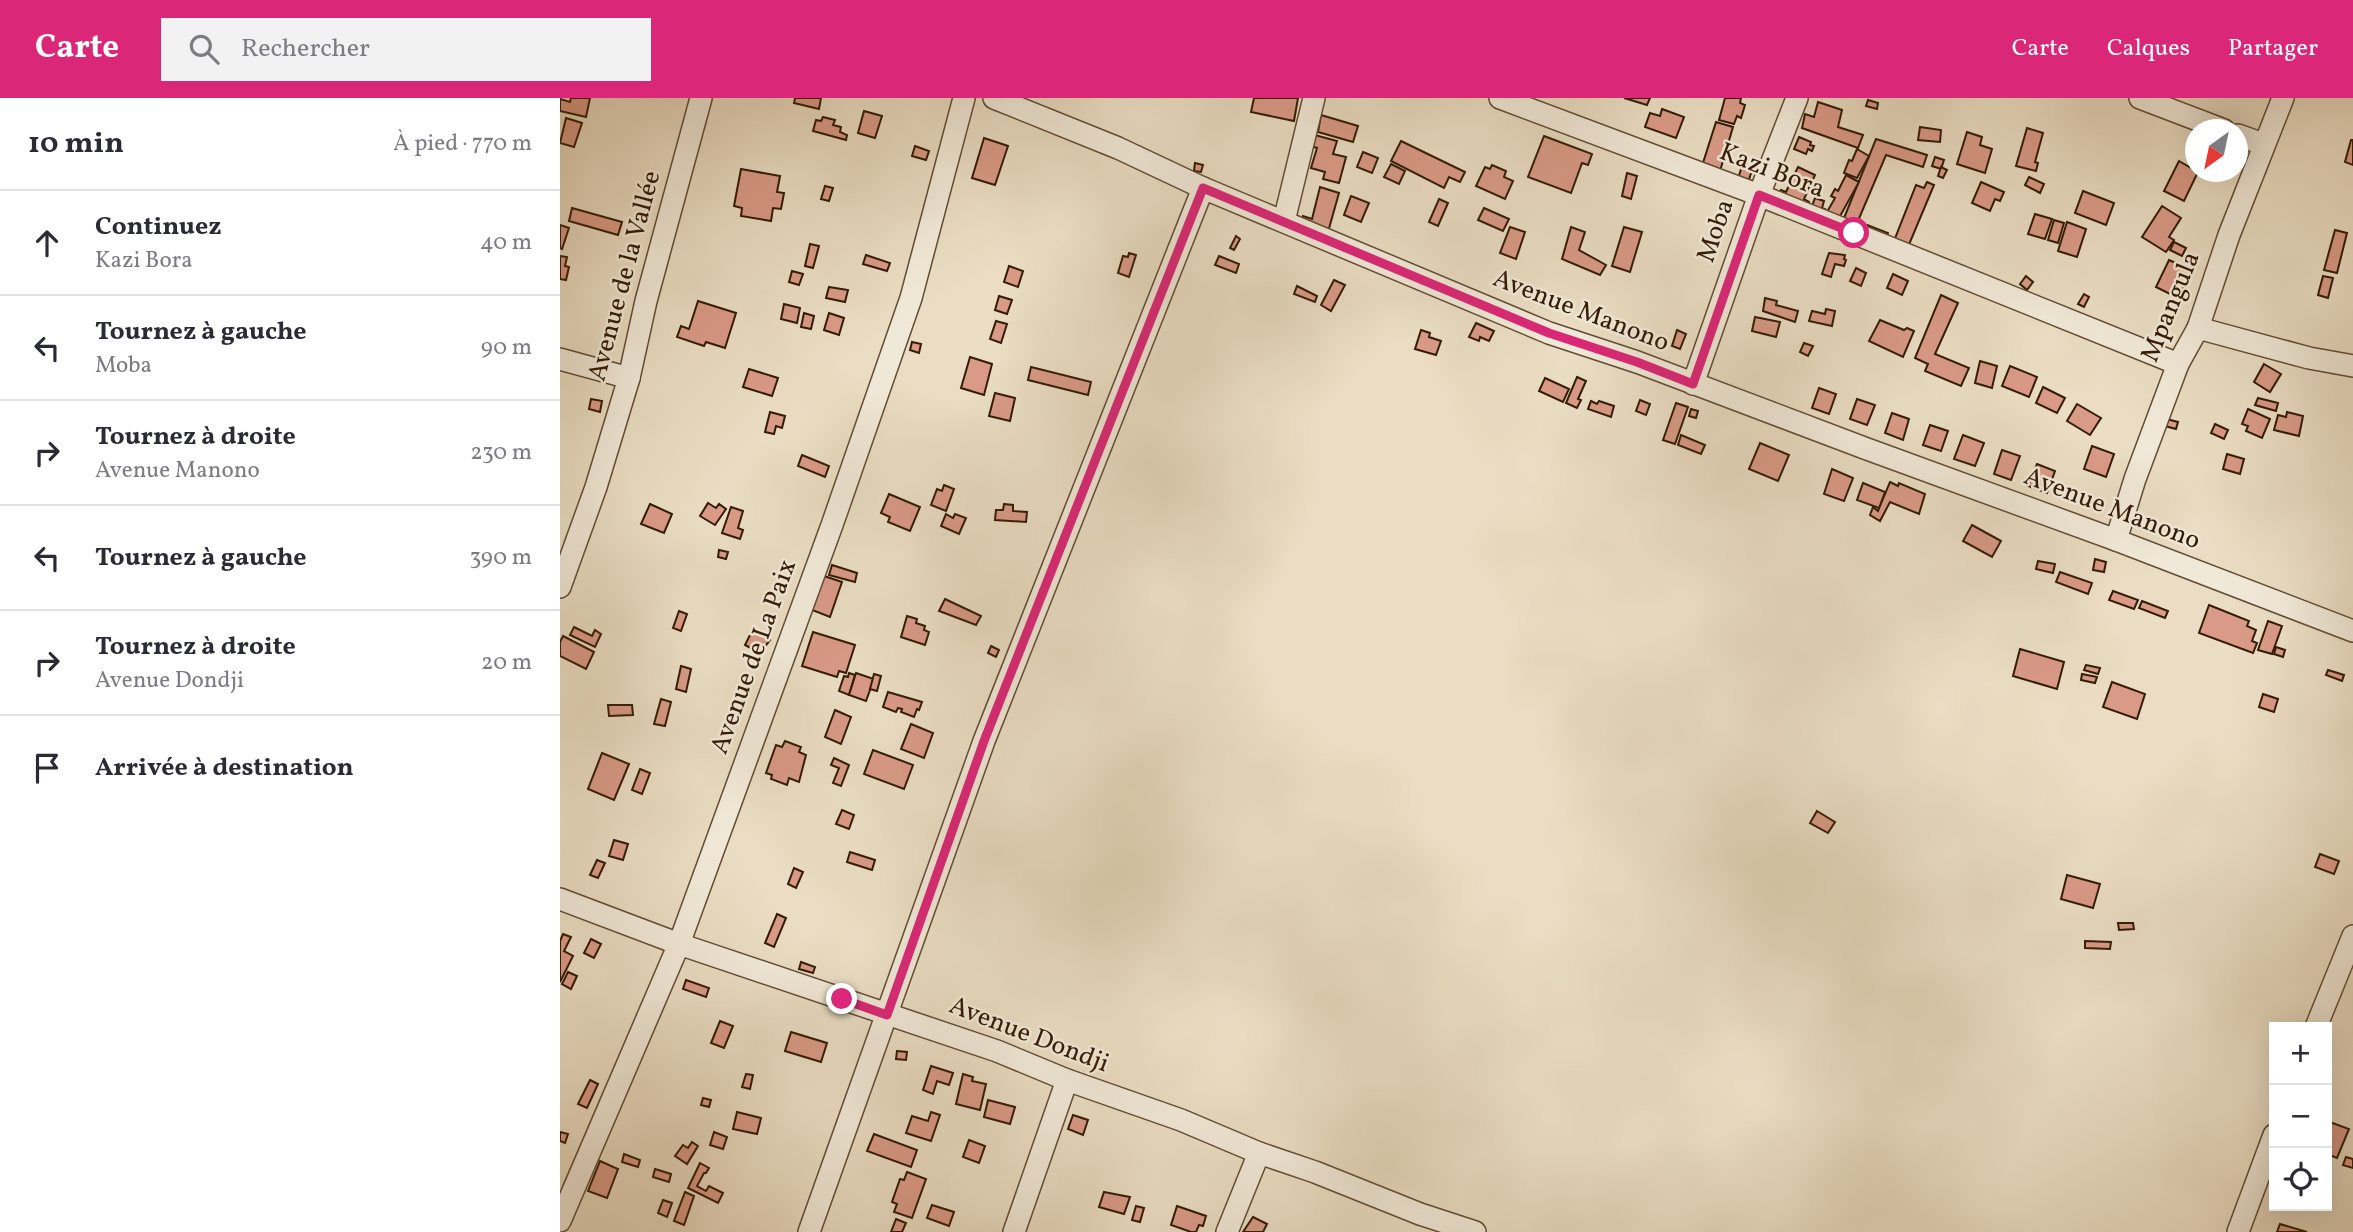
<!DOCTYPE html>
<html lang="fr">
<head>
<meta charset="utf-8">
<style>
	:root { --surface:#fff; --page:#f2f2f3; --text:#2b2b33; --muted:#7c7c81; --line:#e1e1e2; --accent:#db2777 }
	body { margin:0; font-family:Vollkorn,serif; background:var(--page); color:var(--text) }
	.controls { position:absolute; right:21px; bottom:21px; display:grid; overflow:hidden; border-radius:0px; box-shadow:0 7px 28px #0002 }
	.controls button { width:63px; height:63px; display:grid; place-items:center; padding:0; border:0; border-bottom:2px solid var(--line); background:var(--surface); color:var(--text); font:35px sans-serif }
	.compass { position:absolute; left:1625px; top:21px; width:63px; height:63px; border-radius:50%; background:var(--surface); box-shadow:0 7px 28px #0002; rotate:213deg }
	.stop { position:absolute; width:21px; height:21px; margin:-16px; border:5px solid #db2777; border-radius:50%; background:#fff }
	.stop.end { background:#db2777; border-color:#fff; box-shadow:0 2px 7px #0008 }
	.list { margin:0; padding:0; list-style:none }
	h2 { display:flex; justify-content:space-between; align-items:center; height:91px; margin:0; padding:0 28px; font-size:30px }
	h2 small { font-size:23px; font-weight:400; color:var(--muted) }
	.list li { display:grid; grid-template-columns:46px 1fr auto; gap:21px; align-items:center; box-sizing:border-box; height:105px; padding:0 28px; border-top:2px solid var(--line) }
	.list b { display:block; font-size:26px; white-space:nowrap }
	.list p { margin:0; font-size:23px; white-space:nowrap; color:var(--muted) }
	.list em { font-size:23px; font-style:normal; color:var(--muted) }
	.icon { flex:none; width:38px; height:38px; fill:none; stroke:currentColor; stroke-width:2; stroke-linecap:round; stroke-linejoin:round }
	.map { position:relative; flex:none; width:1793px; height:1134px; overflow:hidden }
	header { display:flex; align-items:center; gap:42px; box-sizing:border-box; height:98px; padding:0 35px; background:var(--accent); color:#fff }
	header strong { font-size:33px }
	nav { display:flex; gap:38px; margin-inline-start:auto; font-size:24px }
	.search { width:490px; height:63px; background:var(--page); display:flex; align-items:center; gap:18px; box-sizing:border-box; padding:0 24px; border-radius:0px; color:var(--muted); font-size:26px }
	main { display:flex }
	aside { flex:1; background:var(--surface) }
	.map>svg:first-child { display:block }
	.building { fill:#d99a87; stroke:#331b05; stroke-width:2 }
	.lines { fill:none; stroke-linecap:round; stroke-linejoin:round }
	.minor-casing { stroke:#614c34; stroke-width:24 }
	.minor { stroke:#f1e9d8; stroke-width:21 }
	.route { stroke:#db2777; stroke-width:9 }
	.labels { text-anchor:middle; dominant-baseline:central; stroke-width:5; stroke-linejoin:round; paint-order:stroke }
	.street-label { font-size:26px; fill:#331b05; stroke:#f1e9d8 }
</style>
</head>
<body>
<header>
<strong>Carte</strong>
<div class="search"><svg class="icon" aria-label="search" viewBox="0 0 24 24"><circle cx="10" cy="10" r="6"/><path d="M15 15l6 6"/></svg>Rechercher</div>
<nav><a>Carte</a><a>Calques</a><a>Partager</a></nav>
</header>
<main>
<aside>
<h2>10 min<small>À pied · 770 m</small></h2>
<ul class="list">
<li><svg class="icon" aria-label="ahead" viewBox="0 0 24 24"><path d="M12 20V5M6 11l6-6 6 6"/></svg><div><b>Continuez</b><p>Kazi Bora</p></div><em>40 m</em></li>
<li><svg class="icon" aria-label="left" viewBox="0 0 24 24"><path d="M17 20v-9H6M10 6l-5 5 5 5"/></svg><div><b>Tournez à gauche</b><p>Moba</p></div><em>90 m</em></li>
<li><svg class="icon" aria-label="right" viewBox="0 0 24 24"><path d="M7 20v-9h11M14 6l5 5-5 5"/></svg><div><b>Tournez à droite</b><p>Avenue Manono</p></div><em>230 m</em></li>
<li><svg class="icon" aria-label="left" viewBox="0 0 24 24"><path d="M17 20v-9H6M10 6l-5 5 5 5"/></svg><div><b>Tournez à gauche</b></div><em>390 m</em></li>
<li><svg class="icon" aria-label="right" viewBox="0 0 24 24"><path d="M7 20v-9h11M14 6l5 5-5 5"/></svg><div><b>Tournez à droite</b><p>Avenue Dondji</p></div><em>20 m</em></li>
<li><svg class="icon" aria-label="arrive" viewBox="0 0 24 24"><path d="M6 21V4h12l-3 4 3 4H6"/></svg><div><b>Arrivée à destination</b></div></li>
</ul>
</aside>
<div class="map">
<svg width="1793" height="1134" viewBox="0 0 1793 1134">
	<rect width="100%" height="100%" fill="#eaddc3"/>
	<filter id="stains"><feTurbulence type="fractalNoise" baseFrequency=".00286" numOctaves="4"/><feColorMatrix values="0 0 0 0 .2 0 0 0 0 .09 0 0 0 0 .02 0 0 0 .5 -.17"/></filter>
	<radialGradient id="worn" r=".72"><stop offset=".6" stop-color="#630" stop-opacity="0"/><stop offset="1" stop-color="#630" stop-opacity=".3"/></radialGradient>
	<g class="building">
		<polygon points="11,0 30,0 26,19 0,13 0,1 10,4"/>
		<polygon points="235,0 261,0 259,11 234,5"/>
		<polygon points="694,0 738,0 734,23 691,14"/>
		<polygon points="1064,0 1090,0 1087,7"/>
		<polygon points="1165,0 1181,0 1180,5 1185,7 1181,20 1177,18 1174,26 1159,22"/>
		<polygon points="1308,2 1318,5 1317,11 1306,8"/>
		<polygon points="1258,4 1282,12 1278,29 1303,37 1298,50 1242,30 1245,16 1254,19"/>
		<polygon points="1102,11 1124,19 1116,40 1085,29 1090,15 1100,18"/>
		<polygon points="304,13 322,18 315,40 298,35"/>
		<polygon points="761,17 798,28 793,44 758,34"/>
		<polygon points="263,19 275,22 273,27 281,29 280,34 287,37 286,42 253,33 256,22 261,23"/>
		<polygon points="6,20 22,25 14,49 0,45"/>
		<polygon points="1156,24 1173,29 1160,73 1142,68"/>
		<polygon points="1360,29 1381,32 1380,44 1358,42"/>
		<polygon points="1467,30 1483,35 1475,64 1478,65 1476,73 1456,68"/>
		<polygon points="1407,34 1422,39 1420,47 1432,51 1425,75 1397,66"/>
		<polygon points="751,36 777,43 773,56 786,59 779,85 763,81 765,74 751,70 757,50 748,47"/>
		<polygon points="984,38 1032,56 1028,67 1022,65 1011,95 968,79"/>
		<polygon points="1239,39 1251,44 1250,47 1254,48 1252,53 1248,51 1246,56 1234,51"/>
		<polygon points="424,40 448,48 435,87 412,80"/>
		<polygon points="1316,41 1367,57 1363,69 1326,57 1295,130 1282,125"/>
		<polygon points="1791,42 1793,42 1793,67 1785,64"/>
		<polygon points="841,43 905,74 900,84 889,79 884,90 831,63"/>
		<polygon points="355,48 369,53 366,62 352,58"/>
		<polygon points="1297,51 1309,58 1297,80 1284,75 1289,62 1292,63"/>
		<polygon points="803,54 818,60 812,75 797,69"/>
		<polygon points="1375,59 1384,62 1381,71 1372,68"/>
		<polygon points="1619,63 1638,74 1624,103 1604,93"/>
		<polygon points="635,65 643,67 641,74 634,73"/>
		<polygon points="831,66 845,73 839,86 824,79"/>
		<polygon points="932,67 946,73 944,79 953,83 945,101 916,88 925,69 930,71"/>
		<polygon points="1182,68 1192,72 1186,91 1176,87"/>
		<polygon points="1238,69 1255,77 1244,101 1249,104 1245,113 1217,100 1221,92 1226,94"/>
		<polygon points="1381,69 1387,72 1383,80 1378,78"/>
		<polygon points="181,71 220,78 217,94 224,95 221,111 213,110 211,123 181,118 182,110 174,108"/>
		<polygon points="1067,75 1077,78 1071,101 1062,98"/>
		<polygon points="1286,77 1299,84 1279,120 1267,114 1275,100 1271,98 1275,91 1278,93"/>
		<polygon points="1469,79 1484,86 1480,95 1465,87"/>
		<polygon points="1367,84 1374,87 1348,149 1334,143 1356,87 1364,90"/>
		<polygon points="1421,84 1444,94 1440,103 1435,101 1430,113 1412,105"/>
		<polygon points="265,88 273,90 269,103 261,101"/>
		<polygon points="760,89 779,95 768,134 741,127 743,118 752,121"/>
		<polygon points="1523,93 1554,105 1546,127 1515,115"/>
		<polygon points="791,98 809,105 801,124 784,117"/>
		<polygon points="1255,100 1264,103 1262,110 1265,111 1263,116 1251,111"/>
		<polygon points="879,101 888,105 878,128 869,124"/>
		<polygon points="1602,108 1621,120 1609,139 1614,142 1606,154 1582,139"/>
		<polygon points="12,110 62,124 58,137 9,123"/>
		<polygon points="924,110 949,121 943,133 918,122"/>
		<polygon points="1475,116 1492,121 1485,141 1468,136"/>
		<polygon points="1494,122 1504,125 1498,145 1488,142"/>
		<polygon points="1507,124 1526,131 1517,159 1498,153"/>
		<polygon points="0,127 9,130 2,151 0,150"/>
		<polygon points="1307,127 1328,135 1326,142 1304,134"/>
		<polygon points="950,129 965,134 956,161 940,155"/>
		<polygon points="1011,129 1025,134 1019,152 1046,167 1040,177 1002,161"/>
		<polygon points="1064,129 1082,134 1070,174 1052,168"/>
		<polygon points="1775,132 1787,135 1777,175 1764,172"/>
		<polygon points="676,138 680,141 674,152 670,150"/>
		<polygon points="1614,144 1626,150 1622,158 1610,152"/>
		<polygon points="250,146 259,148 253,170 245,168"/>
		<polygon points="569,155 576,157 569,179 558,175 563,158 568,159"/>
		<polygon points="1269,155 1285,157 1284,161 1286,162 1284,168 1275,166 1271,179 1262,176"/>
		<polygon points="306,157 330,165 327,173 303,166"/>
		<polygon points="0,158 7,159 5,168 9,169 6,182 0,181"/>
		<polygon points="659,158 679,166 676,175 655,167"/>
		<polygon points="1609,162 1631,172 1618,200 1596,189"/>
		<polygon points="449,168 463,173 458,189 444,184"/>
		<polygon points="1296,170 1306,175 1301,188 1290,183"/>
		<polygon points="232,173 243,176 239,187 229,184"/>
		<polygon points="1333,176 1348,183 1342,197 1327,190"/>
		<polygon points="1466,178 1473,184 1467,192 1460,186"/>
		<polygon points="1763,178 1773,180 1768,200 1758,197"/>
		<polygon points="774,182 785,187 771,213 761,207"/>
		<polygon points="737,188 757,198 755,204 734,196"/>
		<polygon points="269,189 288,192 285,204 266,200"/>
		<polygon points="1524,196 1529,199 1524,209 1518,206"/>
		<polygon points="1381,197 1398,205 1375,256 1409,270 1401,288 1365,273 1368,266 1355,260"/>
		<polygon points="439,198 452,202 447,216 435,212"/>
		<polygon points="1205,200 1217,203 1216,207 1238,213 1235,224 1203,213"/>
		<polygon points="138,203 176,215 165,250 146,244 144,248 117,239 121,228 129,231"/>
		<polygon points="224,206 240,210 237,225 221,221"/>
		<polygon points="1266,211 1275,213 1272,228 1249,223 1252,213 1265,216"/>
		<polygon points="244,215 254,218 251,231 241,229"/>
		<polygon points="269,215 284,220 279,237 264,232"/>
		<polygon points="1195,219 1220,224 1216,239 1192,233"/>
		<polygon points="1320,222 1344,232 1347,230 1354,233 1343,259 1309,243"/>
		<polygon points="436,223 447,226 441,245 430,241"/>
		<polygon points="916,225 934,233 929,243 920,239 919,243 909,239"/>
		<polygon points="861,232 870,235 869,239 881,243 876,257 855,251"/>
		<polygon points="1117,232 1126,236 1120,251 1112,248"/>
		<polygon points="352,244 361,246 359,255 350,252"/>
		<polygon points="1244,245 1253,248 1248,258 1240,254"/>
		<polygon points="410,259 432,266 424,297 401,290"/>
		<polygon points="1420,263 1437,268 1432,290 1415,285"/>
		<polygon points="1704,266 1721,276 1710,294 1694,284"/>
		<polygon points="1450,268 1477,279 1469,299 1442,288"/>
		<polygon points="471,269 531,284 528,297 468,282"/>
		<polygon points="189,271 218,280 212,298 183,289"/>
		<polygon points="1017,279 1026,283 1018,301 1021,302 1017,310 1006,305"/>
		<polygon points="985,280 1009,291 1003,304 979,293"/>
		<polygon points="1483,289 1505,300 1497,315 1476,305"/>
		<polygon points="1259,290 1276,296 1269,316 1252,310"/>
		<polygon points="435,295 455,300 450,323 429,318"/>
		<polygon points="1698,300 1718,305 1716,313 1695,307"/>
		<polygon points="31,301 42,303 40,314 29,311"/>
		<polygon points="1297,301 1315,307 1307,327 1290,321"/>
		<polygon points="1080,302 1090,306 1086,317 1076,313"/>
		<polygon points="1031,303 1037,306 1039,303 1054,308 1051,319 1028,311"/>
		<polygon points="1116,305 1128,309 1115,346 1103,342"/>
		<polygon points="1517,306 1541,320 1530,337 1507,323"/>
		<polygon points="1131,311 1138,313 1136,320 1129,318"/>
		<polygon points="1688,311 1710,321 1702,340 1686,333 1688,328 1682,326"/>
		<polygon points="210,314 225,318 222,330 216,328 214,336 205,334"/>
		<polygon points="1727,314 1743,318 1739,338 1714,332 1718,317 1726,319"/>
		<polygon points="1332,315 1349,321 1343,342 1325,335"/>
		<polygon points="1603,320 1618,324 1616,331 1601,327"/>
		<polygon points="1655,326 1668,332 1664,341 1651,335"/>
		<polygon points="1370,327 1388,333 1381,353 1363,347"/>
		<polygon points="1121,337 1145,347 1141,356 1118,347"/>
		<polygon points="1403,337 1424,345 1415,368 1394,361"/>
		<polygon points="1200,345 1229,357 1218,383 1189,371"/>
		<polygon points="1532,348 1554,356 1546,379 1524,371"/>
		<polygon points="1442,352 1460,358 1451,382 1434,376"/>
		<polygon points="1667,356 1684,361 1680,376 1663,371"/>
		<polygon points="242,357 269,368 265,379 238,368"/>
		<polygon points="1477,366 1495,373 1487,395 1468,388"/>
		<polygon points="1272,371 1293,380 1284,403 1264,396"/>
		<polygon points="1330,384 1338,388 1339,385 1365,396 1359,416 1330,404 1320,423 1310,417 1313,409 1318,413 1319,410"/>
		<polygon points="1303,385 1325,394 1319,410 1297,402"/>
		<polygon points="384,387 394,391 386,413 371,407 377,391 382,393"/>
		<polygon points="329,396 360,409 350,433 328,424 330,419 321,415"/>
		<polygon points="148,405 156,410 159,406 166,411 155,427 140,418"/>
		<polygon points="90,406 112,416 104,435 81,426"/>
		<polygon points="444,406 453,407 453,413 467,414 466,424 435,422 436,412 443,412"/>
		<polygon points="171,409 183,413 178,430 183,432 180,441 162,435"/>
		<polygon points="386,416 393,420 395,416 406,420 399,436 381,428"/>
		<polygon points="1412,427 1441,443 1432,459 1403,443"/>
		<polygon points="159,452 168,454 166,461 158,459"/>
		<polygon points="1535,461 1546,464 1544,474 1533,472"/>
		<polygon points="1478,463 1495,466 1493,475 1476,471"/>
		<polygon points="272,467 297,475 295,484 269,477"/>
		<polygon points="1500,474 1532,485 1528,496 1496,484"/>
		<polygon points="264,478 282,484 270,519 252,512"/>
		<polygon points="1553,493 1578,502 1574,511 1549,502"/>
		<polygon points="385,501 421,518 416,527 379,513"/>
		<polygon points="1582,503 1608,513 1605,520 1579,510"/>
		<polygon points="1649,507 1689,523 1687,528 1696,532 1692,543 1697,545 1693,555 1639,535"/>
		<polygon points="119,513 127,516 121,533 113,530"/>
		<polygon points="347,518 357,521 356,525 365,528 364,532 369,534 365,547 341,539"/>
		<polygon points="1708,523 1722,528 1712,556 1698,552"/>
		<polygon points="14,529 32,538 35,532 41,536 35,549 10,537"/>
		<polygon points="192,533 210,542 200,555 185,547"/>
		<polygon points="253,534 295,547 286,575 279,573 277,579 242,568"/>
		<polygon points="3,538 34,554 26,571 0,558 0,544"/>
		<polygon points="431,548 439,552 436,559 428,555"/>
		<polygon points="1716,549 1725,552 1723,559 1714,556"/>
		<polygon points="1460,551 1504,564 1497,591 1453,578"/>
		<polygon points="1526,567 1540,570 1538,576 1524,572"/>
		<polygon points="121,568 131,571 126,594 116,591"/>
		<polygon points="1768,572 1784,577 1782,583 1766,577"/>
		<polygon points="289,575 295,577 289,597 279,593 284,578 288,579"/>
		<polygon points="296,575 314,581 306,603 289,597"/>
		<polygon points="314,576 321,578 317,593 310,591"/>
		<polygon points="1522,576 1537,579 1535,585 1521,582"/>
		<polygon points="1552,584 1585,596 1577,621 1543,609"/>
		<polygon points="328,594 362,604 359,612 357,611 354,619 341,614 342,611 338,610 336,614 323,609"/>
		<polygon points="1703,596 1718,601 1714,614 1699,609"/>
		<polygon points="101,601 111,604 105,628 94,626"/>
		<polygon points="48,607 72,607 73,617 49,618"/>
		<polygon points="275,612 291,619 281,646 265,639"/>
		<polygon points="351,626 373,635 364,660 341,651"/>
		<polygon points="225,643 241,649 239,654 246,657 239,684 229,680 227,687 211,681 212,677 206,675 216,647 222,649"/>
		<polygon points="313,652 353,667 344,691 304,676"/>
		<polygon points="42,655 69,666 54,702 28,691"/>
		<polygon points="274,660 289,667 281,688 273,685 279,670 271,667"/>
		<polygon points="80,671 90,675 82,696 72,692"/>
		<polygon points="282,712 294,717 289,731 276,726"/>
		<polygon points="1257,713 1275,724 1268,735 1250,725"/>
		<polygon points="54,742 68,746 63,762 49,758"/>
		<polygon points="290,754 315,762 312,772 287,764"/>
		<polygon points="1760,756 1779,763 1774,776 1755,769"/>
		<polygon points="37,762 45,765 38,780 30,777"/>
		<polygon points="234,770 243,774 236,790 228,786"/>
		<polygon points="1507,777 1540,786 1533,810 1501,801"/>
		<polygon points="217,816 226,820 214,849 205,845"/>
		<polygon points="1558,825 1573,825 1574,831 1559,832"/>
		<polygon points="3,836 11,839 4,853 13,858 0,884 0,843"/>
		<polygon points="31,841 41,846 34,860 24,855"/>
		<polygon points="1525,843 1551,844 1550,851 1525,850"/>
		<polygon points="241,864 255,869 253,875 239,871"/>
		<polygon points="8,874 17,878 11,891 2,886"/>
		<polygon points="126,882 149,890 146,899 123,891"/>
		<polygon points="160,923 173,928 164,950 151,945"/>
		<polygon points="231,934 267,945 261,964 225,953"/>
		<polygon points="337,953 347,954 346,962 336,961"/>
		<polygon points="371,968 393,975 389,987 377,983 373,996 363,992"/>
		<polygon points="186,976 193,977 190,991 182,989"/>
		<polygon points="403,976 413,979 412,983 426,986 420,1012 396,1006"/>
		<polygon points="30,982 38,986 27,1010 18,1006"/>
		<polygon points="143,1000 151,1002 149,1009 141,1007"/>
		<polygon points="428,1002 455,1009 450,1026 424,1019"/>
		<polygon points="177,1014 201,1020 197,1036 173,1031"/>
		<polygon points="371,1014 380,1017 371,1043 346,1035 352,1018 368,1023"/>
		<polygon points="513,1017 528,1022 523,1037 508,1031"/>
		<polygon points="1767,1023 1789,1031 1777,1060 1767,1056"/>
		<polygon points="0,1034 8,1036 5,1045 0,1043"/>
		<polygon points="154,1034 167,1039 163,1051 150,1047"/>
		<polygon points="314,1036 357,1052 351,1069 307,1053"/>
		<polygon points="409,1042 425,1048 419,1065 403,1059"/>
		<polygon points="132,1044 138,1048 127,1066 115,1058 123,1047 128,1050"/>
		<polygon points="64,1056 80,1062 78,1069 62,1064"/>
		<polygon points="1786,1059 1793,1061 1793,1070 1783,1067"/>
		<polygon points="40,1063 58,1071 47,1100 28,1093"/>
		<polygon points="140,1065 149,1070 146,1075 144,1075 137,1088 146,1093 149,1088 163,1095 158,1105 128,1090"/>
		<polygon points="95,1071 111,1076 109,1084 93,1079"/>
		<polygon points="347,1074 366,1081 352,1120 334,1114 337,1106 332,1104 340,1081 344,1082"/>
		<polygon points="125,1094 134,1098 124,1127 114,1123"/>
		<polygon points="544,1094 570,1099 564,1116 539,1109"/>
		<polygon points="103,1102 112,1105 107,1119 98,1115"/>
		<polygon points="372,1107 394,1114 389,1128 367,1120"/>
		<polygon points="576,1108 584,1110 580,1124 572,1122"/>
		<polygon points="617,1108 646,1118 643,1128 639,1127 636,1134 631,1134 611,1127"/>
		<polygon points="693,1119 707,1126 703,1134 683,1134"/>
		<polygon points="336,1121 346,1125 342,1134 331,1134"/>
		<polygon points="1720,1126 1747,1134 1717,1134"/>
	</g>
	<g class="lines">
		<g class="minor-casing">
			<g id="minor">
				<polyline points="434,0 558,50 643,90 989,235 1077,264 1307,351 1556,442 1793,533"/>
				<polyline points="940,0 1199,97 1618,266"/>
				<polyline points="1580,0 1664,32"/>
				<polyline points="1678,37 1703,46"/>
				<polyline points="724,123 754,0"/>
				<polyline points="1638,230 1749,260 1793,268"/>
				<polyline points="0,261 69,280"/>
				<polyline points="1133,286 1199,97 1237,0"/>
				<polyline points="1556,442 1575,381 1618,266 1638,230 1669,137 1723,0"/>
				<polyline points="0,489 36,389 69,280 86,203 141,0"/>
				<polyline points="0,801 119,846 437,953 507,982 621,1022 699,1055 755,1074 860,1116 915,1134"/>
				<polyline points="1756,929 1793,838"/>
				<polyline points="0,1123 119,846 272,427 351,200 404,0"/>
				<polyline points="249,1134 424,643 643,90"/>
				<polyline points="454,1134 507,982"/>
				<polyline points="667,1134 699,1055"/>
				<polyline points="1678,1134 1714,1037"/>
			</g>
		</g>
		<use href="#minor" class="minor"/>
	</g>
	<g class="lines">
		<polyline class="route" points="282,901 327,917 424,643 643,90 989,235 1077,264 1133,286 1199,97 1294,135"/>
	</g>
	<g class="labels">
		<g class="street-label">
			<text transform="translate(1212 73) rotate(21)">Kazi Bora</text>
			<text transform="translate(1156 133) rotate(-71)">Moba</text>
			<text transform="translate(65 178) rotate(-75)">Avenue de la Vallée</text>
			<text transform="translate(1611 209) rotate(-68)">Mpangula</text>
			<text transform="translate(1021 213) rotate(21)">Avenue Manono</text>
			<text transform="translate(1552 411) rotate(21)">Avenue Manono</text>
			<text transform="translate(194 559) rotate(-70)">Avenue de La Paix</text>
			<text transform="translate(469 937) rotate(21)">Avenue Dondji</text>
		</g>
	</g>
	<rect width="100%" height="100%" filter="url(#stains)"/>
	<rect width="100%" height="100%" fill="url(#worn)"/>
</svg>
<div class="controls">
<button>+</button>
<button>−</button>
<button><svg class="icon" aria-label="locate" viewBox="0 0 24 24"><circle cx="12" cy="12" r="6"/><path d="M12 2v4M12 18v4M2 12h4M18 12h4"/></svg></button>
</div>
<svg class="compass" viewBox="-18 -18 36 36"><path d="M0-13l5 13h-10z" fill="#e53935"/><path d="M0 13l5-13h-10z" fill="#7c7c81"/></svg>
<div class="stop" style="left:1294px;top:135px"></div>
<div class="stop end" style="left:282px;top:901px"></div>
</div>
</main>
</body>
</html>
